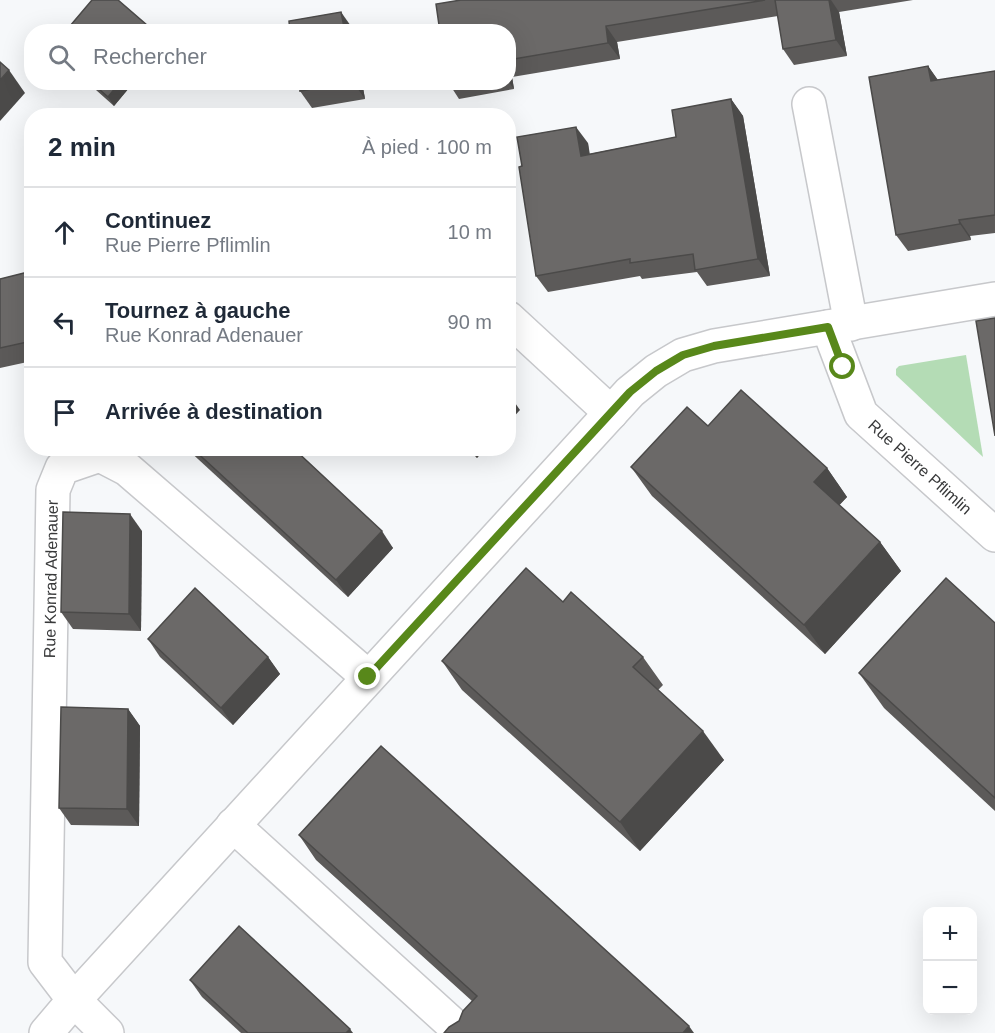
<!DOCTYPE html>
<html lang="fr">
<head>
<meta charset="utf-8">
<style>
	:root { --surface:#fff; --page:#f6f6f7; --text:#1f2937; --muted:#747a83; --line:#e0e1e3 }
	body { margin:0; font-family:Helvetica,sans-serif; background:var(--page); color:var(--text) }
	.controls { position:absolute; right:18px; bottom:18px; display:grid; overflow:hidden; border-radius:12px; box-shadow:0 6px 24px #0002 }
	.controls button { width:54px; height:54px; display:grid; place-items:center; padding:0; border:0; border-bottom:2px solid var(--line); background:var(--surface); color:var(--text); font:30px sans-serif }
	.stop { position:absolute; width:18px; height:18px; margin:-14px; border:4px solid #58881a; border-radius:50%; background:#fff }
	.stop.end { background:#58881a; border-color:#fff; box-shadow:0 2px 6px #0008 }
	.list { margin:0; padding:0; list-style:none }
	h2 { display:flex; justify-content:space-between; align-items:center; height:78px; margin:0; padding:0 24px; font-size:26px }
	h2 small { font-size:20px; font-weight:400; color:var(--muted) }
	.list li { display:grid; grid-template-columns:39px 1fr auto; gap:18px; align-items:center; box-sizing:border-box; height:90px; padding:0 24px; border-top:2px solid var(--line) }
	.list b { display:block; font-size:22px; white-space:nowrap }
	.list p { margin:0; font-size:20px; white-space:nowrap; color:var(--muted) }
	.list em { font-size:20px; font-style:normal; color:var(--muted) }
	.icon { flex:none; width:33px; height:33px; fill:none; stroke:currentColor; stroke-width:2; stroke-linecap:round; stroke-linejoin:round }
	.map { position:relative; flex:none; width:995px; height:1033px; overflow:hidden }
	.search { position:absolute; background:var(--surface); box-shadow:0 6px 24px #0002; left:24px; top:24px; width:492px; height:66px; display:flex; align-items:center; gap:15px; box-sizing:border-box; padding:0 21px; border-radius:24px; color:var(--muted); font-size:22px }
	.panel { position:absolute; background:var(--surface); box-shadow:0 6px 24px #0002; left:24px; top:108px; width:492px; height:348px; border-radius:24px }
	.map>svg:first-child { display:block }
	.green { fill:#b4dcb5 }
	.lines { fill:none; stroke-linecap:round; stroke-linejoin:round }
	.minor-casing { stroke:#c7c8cb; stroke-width:36 }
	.minor { stroke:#fff; stroke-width:33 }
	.wall { fill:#5c5a59 }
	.shaded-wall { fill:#4b4a49 }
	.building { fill:#6b6968; stroke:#4b4a49; stroke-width:1.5 }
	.route { stroke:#58881a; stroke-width:8 }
	.labels { text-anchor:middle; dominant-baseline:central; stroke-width:6; stroke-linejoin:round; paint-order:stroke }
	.street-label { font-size:16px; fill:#38393a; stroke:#fff }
</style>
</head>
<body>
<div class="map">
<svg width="995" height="1033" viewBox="0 0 995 1033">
	<rect width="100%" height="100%" fill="#f6f8fa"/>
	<polygon class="green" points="966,355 983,457 896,375 896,369 899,366"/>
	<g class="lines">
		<g class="minor-casing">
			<g id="minor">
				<polyline points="809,104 851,324"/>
				<polyline points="508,318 611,413"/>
				<polyline points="828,327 861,414 995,535"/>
				<polyline points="233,825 462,1033"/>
				<polyline points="46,1033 74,1000 630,392 656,371 683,355 714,346 995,299"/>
				<polyline points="107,1033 74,1000 45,962 53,490 62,468 100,455 127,469 368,677"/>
			</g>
		</g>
		<use href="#minor" class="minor"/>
	</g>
	<g class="wall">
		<polygon points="461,0 913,0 839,12 847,56 794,65 783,49 778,16 617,42 620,59 512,77 514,89 459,99 448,82 508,82 508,32"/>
		<polygon points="928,66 938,80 995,71 995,233 970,236 971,240 908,251 896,235"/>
		<polygon points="87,82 134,82 114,106"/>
		<polygon points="299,82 362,82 365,99 312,108 300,91"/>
		<polygon points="731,99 743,116 770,276 707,286 697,272 642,279 640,276 548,292 536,276 522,166 588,143 589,154 676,137"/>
		<polygon points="32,271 32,361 0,368 0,279"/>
		<polygon points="708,426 827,468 847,497 839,505 880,542 901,571 825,654 652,496 631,467"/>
		<polygon points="186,448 293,448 393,548 348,597"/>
		<polygon points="467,448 485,448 477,458"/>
		<polygon points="142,531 141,631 73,629 61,612"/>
		<polygon points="995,623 995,811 884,708 859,673"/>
		<polygon points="148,639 268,657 280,674 233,725 160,657"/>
		<polygon points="643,657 663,685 658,690 724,760 640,851 462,690 442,661"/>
		<polygon points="128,709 140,726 139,826 71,825 59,808"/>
		<polygon points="299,835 689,1026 459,1021 472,1001 316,860"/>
		<polygon points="190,980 353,1033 241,1033 202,997"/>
	</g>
	<g class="shaded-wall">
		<polygon points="829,0 831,0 839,12 847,56 836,40"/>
		<polygon points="341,12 353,29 354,32 345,32"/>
		<polygon points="606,26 617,42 620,59 608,43"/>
		<polygon points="928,66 939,82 931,81"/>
		<polygon points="9,70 25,93 0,121 0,80"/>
		<polygon points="508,71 512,77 514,89 508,81"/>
		<polygon points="120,82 134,82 114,106 108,97"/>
		<polygon points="353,82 362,82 365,99"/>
		<polygon points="731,99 743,116 770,276 758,259"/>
		<polygon points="576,127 588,143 593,173 581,156"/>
		<polygon points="959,220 970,236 971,240 960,224"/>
		<polygon points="508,393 520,410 508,423"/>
		<polygon points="470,448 485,448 477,458"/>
		<polygon points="827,468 847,497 834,511 814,482"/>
		<polygon points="130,514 142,531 141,631 129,614"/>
		<polygon points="382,531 393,548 348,597 336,580"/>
		<polygon points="880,542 901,571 825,654 804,625"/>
		<polygon points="268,657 280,674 233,725 221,708"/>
		<polygon points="128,709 140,726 139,826 127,809"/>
		<polygon points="703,731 724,760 640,851 620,822"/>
		<polygon points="689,1026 694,1033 683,1033"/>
		<polygon points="350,1029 353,1033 346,1033"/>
	</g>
	<g class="building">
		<polygon points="92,0 118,0 155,32 68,32 72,27 70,26"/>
		<polygon points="461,0 765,0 606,26 608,43 508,60 508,32 440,32 436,4"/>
		<polygon points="775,0 829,0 836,40 783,49"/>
		<polygon points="341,12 345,32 290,32 289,21"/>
		<polygon points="0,62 9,70 0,80"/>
		<polygon points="928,66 931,81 995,71 995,215 959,220 960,224 896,235 869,77"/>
		<polygon points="91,82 120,82 108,97"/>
		<polygon points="299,82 350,82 300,91"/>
		<polygon points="731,99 758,259 695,270 693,254 630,263 630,259 536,276 519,167 522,166 517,137 576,127 581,156 676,137 672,110"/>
		<polygon points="32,271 32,341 0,348 0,279"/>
		<polygon points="995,318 995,436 976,321"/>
		<polygon points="741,390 827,468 814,482 880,542 804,625 631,467 687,407 708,426"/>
		<polygon points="192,448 293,448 382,531 336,580"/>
		<polygon points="63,512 130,514 129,614 61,612"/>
		<polygon points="526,568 563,602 571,592 643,657 633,667 703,731 620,822 442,661"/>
		<polygon points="946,578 995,623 995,798 859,673"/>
		<polygon points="195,588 268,657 221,708 148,639"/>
		<polygon points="61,707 128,709 127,809 59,808"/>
		<polygon points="381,746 689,1026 683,1033 444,1033 449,1027 459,1021 463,1011 477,996 299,835"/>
		<polygon points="239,926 350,1029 346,1033 248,1033 190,980"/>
	</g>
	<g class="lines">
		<polyline class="route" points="368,677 630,392 656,371 683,355 714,346 828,327 843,367"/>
	</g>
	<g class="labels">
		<g class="street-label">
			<text transform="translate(920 467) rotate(42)">Rue Pierre Pflimlin</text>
			<text transform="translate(51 579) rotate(-89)">Rue Konrad Adenauer</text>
		</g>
	</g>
</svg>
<div class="controls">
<button>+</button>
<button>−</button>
</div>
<div class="stop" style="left:843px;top:367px"></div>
<div class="stop end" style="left:368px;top:677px"></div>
<div class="search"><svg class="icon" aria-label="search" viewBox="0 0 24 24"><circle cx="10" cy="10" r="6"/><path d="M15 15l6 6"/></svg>Rechercher</div>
<section class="panel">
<h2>2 min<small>À pied · 100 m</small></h2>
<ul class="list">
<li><svg class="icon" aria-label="ahead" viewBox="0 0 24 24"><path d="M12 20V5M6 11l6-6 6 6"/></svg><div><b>Continuez</b><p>Rue Pierre Pflimlin</p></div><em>10 m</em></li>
<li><svg class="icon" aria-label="left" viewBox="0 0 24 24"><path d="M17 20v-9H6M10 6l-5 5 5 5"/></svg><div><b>Tournez à gauche</b><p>Rue Konrad Adenauer</p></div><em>90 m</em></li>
<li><svg class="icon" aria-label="arrive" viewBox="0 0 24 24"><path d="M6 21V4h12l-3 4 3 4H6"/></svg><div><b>Arrivée à destination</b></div></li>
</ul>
</section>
</div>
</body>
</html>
